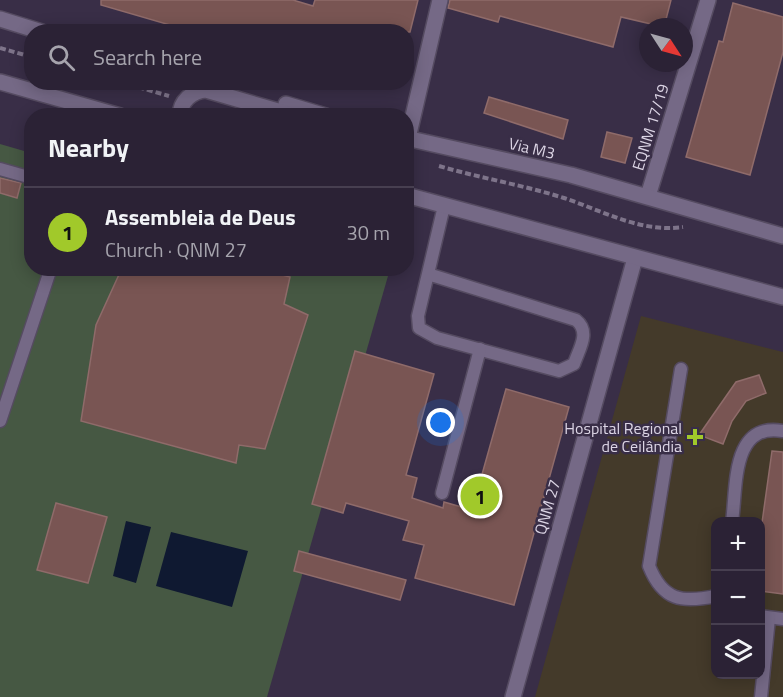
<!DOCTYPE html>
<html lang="en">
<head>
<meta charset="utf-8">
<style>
	:root { --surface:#2b2235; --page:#372f41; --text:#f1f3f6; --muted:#a6a4ad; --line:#473f50; --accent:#a1c92a }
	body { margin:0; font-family:"Titillium Web",sans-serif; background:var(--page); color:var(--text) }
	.controls { position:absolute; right:18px; bottom:18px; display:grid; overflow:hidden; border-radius:12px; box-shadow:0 3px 15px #0003 }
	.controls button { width:54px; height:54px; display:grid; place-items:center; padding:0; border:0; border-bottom:2px solid var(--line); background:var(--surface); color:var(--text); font:30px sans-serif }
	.compass { position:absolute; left:639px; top:18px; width:54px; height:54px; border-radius:50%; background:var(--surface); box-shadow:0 3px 15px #0003; rotate:126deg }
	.you { position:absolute; left:441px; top:423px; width:21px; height:21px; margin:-15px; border:4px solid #fff; border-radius:50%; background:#1a73e8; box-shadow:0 0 0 9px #1a73e833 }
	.badge { display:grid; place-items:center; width:39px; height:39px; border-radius:50%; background:var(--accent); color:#111; font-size:20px; font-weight:700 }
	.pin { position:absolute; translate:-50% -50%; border:3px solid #fff; box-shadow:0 2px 6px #0006 }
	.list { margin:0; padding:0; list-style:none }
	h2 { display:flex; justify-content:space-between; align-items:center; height:78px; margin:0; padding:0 24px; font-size:26px }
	h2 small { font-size:20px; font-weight:400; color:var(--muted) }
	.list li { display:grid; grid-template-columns:39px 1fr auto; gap:18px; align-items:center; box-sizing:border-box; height:90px; padding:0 24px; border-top:2px solid var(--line) }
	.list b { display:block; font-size:22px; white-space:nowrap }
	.list p { margin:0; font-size:20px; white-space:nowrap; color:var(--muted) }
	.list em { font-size:20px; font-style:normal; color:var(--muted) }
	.icon { flex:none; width:33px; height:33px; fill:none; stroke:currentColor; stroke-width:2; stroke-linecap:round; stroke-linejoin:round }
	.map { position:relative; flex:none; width:783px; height:697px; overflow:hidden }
	.search { position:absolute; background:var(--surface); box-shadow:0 3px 15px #0003; left:24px; top:24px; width:390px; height:66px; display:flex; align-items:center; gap:15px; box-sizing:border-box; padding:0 21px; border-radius:24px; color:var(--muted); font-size:22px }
	.panel { position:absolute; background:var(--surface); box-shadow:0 3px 15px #0003; left:24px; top:108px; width:390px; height:168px; border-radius:24px }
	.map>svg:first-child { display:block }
	.medical { fill:#443a2a; fill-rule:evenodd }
	.green { fill:#465843 }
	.water { fill:#0f1931 }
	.building { fill:#795553; stroke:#8f6b6a; stroke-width:1.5 }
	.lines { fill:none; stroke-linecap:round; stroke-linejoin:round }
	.lane-casing { stroke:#554b61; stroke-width:15 }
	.street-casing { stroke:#554b61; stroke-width:18 }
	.secondary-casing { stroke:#554b61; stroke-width:18 }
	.path { stroke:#7e748a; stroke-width:4; stroke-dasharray:6 3; stroke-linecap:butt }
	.lane { stroke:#756986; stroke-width:12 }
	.street { stroke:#756986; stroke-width:15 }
	.secondary { stroke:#756986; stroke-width:15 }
	.poi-dot { fill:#a1c92a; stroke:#392e47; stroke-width:2 }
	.labels { text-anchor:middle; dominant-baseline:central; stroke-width:5; stroke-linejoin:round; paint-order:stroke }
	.street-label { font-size:16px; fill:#dcd5e5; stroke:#392e47 }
	.poi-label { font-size:16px; fill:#dcd5e5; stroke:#392e47; text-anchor:end }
</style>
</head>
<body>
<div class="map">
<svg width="783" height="697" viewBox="0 0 783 697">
	<rect width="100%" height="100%" fill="#392e47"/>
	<path class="medical" d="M641,316L783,352V697H535ZM716,522H760V674H716Z"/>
	<polygon class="green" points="0,144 31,153 32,268 390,269 267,697 0,697"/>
	<g class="water">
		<polygon points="126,521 151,527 136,583 113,576"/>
		<polygon points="171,532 248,551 232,607 156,586"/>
	</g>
	<g class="building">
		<polygon points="101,0 293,0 313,6 315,0 418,0 410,32 385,32 371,27 369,32 194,32 101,5"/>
		<polygon points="450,0 671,0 664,27 621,17 613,47 500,16 498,22 448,8"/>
		<polygon points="733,3 783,17 783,52 750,175 686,157 719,41 723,42"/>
		<polygon points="489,97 568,120 563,139 484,113"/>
		<polygon points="607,132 632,138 625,163 601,157"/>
		<polygon points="0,178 21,183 17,198 0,193"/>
		<polygon points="122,268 256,268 290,277 284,304 308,315 265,449 239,445 236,463 81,421 96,325"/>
		<polygon points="355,351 434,374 406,475 417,478 412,498 443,508 444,502 472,510 506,389 569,407 514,605 415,578 424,545 403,540 409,521 346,503 343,513 312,504"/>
		<polygon points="759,375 766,393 746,401 732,421 723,444 699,435 736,382"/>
		<polygon points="772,451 783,452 783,594 760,591 760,537"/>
		<polygon points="56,503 107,517 88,583 37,570"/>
		<polygon points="299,551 406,580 400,600 294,571"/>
	</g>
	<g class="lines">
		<g class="lane-casing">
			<g id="lane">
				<polyline points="0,169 32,178"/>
				<path d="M428,274L576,320C591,332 579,349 574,364L559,371L437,338L419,328L418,316L444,206"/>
				<path d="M681,369L649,566C663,601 682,603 716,596"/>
				<polyline points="0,421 51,268"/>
				<polyline points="442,493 480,349"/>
				<path d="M732,522C737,486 731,422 783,431"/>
				<polyline points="760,616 783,619"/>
				<polyline points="761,697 769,618"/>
			</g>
		</g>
		<g class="street-casing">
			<g id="street">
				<polyline points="408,138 440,0"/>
				<polyline points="648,196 708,0"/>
				<polyline points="513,697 635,258"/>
			</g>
		</g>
		<g class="secondary-casing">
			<g id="secondary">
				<polyline points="0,19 42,32"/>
				<polyline points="0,82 120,116"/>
				<polyline points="286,104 326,116"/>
				<path d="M180,116C180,101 192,91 206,90L295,116"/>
				<polyline points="406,138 571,175 783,236"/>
				<polyline points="406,195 783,297"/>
			</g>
		</g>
		<g class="path">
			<polyline points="0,48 32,57"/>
			<polyline points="121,82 169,96"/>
			<path d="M439,166C480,178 523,185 564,198C603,211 641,233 683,227"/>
		</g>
		<use href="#lane" class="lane"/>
		<use href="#street" class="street"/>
		<use href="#secondary" class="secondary"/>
	</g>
	<path class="poi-dot" d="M692 428h6v6h6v6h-6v6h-6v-6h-6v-6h6z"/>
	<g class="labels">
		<g class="street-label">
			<text transform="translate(650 127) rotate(-73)">EQNM 17/19</text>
			<text transform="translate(532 148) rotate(13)">Via M3</text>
			<text transform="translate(547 507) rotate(-74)">QNM 27</text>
		</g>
		<g class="poi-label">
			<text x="682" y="428">Hospital Regional<tspan x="682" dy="18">de Ceilândia</tspan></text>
		</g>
	</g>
</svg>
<div class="controls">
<button>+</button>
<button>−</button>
<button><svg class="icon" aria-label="layers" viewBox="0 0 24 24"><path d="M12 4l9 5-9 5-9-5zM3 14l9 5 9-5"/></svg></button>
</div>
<svg class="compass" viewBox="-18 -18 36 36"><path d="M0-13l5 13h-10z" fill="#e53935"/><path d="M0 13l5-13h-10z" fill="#a6a4ad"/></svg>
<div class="you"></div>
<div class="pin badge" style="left:480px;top:496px">1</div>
<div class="search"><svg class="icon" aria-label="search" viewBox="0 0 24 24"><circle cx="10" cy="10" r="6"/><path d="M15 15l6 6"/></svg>Search here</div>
<section class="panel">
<h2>Nearby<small></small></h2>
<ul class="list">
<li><span class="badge">1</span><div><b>Assembleia de Deus</b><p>Church · QNM 27</p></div><em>30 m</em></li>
</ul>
</section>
</div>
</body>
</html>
